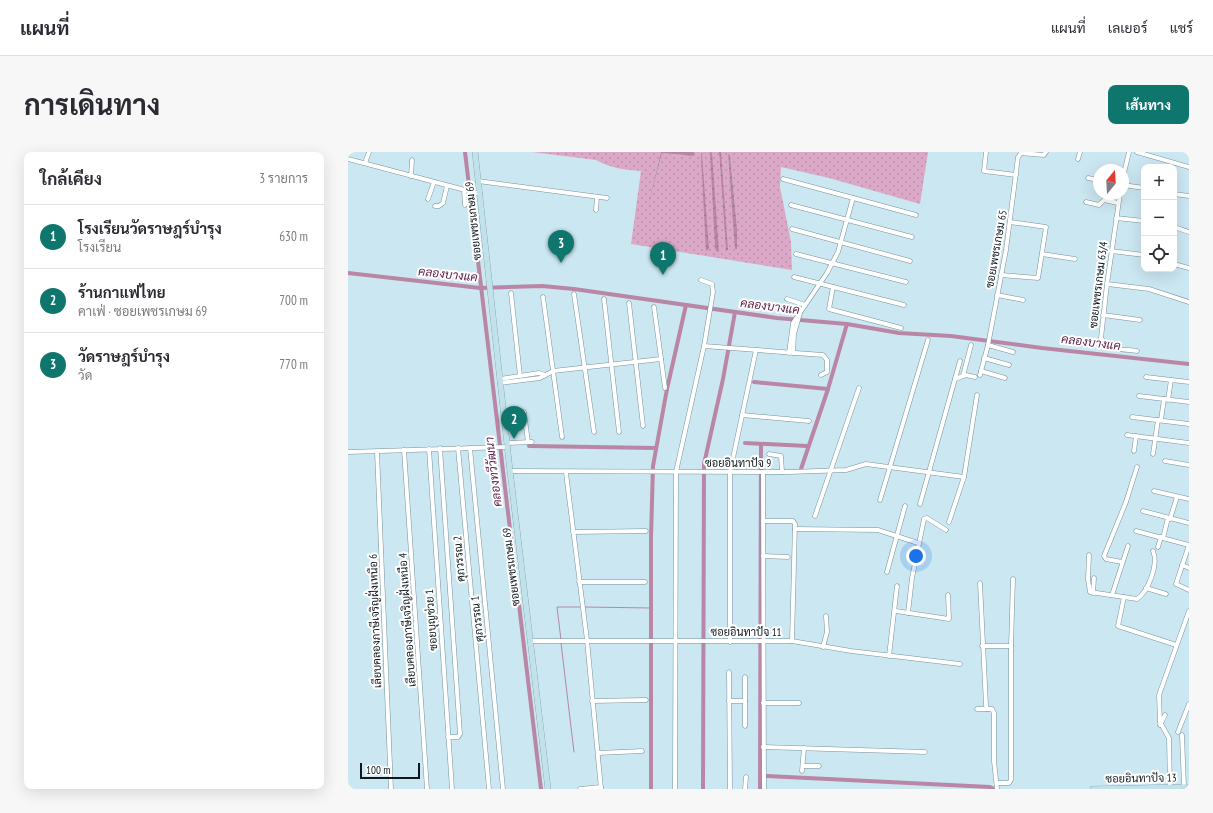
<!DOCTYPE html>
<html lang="th">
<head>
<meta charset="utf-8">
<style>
	:root { --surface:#fff; --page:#f7f7f7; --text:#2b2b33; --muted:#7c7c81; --line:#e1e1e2; --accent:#0f766e }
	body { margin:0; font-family:"PT Sans Narrow",Sarabun,sans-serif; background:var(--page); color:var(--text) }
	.controls { position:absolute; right:12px; top:12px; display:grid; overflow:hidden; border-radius:8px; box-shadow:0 4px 16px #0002 }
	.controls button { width:36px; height:36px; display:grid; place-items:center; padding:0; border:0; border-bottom:1px solid var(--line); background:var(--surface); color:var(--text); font:20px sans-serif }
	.compass { position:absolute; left:745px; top:12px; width:36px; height:36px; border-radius:50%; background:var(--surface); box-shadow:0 4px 16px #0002; rotate:18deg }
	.scale { position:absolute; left:12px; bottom:10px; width:60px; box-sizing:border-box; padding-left:4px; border:2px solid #0e181c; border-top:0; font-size:11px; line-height:14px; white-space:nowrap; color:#0e181c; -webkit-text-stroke:3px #fff; paint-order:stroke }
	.you { position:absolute; left:568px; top:404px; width:14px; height:14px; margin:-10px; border:3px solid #fff; border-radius:50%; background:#1a73e8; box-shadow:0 0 0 6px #1a73e833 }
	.badge { display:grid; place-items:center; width:26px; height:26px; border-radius:50%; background:var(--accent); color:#fff; font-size:13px; font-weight:700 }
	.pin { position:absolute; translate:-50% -33px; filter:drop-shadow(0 1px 2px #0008) }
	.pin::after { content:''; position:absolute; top:21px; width:14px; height:12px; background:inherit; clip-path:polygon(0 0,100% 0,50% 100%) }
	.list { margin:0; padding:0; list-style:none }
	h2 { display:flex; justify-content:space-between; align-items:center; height:52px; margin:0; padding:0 16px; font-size:17px }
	h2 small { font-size:13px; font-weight:400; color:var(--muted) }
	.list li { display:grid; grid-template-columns:26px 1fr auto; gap:12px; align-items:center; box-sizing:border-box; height:64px; padding:0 16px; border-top:1px solid var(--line) }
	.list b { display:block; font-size:15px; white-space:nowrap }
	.list p { margin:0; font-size:13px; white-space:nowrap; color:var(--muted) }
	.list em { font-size:13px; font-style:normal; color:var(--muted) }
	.icon { flex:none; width:22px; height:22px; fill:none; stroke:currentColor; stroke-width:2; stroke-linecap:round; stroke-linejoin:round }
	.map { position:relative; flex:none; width:841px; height:637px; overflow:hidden; border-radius:8px }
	header { display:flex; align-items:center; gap:24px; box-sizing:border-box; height:56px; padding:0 20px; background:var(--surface); border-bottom:1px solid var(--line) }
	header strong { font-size:19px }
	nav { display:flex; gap:22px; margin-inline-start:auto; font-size:14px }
	.intro { display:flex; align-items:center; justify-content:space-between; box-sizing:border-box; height:96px; padding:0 24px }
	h1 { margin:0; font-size:28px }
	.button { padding:10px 18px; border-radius:8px; background:var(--accent); color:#fff; font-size:14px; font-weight:700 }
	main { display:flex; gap:24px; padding:0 24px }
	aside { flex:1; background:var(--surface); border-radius:8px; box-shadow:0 4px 16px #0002 }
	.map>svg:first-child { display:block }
	.green { fill:url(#green-dots); fill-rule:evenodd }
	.water { fill:url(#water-waves) }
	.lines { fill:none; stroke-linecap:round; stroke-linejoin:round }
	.stream { stroke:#ba86a5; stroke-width:1 }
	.canal { stroke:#ba86a5; stroke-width:4 }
	.street-casing { stroke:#78929b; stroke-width:5 }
	.secondary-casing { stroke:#78929b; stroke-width:6 }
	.street { stroke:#fff; stroke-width:4 }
	.secondary { stroke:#c1e2eb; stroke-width:5.5 }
	.labels { text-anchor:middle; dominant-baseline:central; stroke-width:4; stroke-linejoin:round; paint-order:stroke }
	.street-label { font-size:11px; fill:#0e181c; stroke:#fff }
	.water-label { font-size:12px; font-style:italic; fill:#5d1e49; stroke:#fff }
</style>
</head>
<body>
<header>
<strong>แผนที่</strong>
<nav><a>แผนที่</a><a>เลเยอร์</a><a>แชร์</a></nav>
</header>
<div class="intro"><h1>การเดินทาง</h1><a class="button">เส้นทาง</a></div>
<main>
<aside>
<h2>ใกล้เคียง<small>3 รายการ</small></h2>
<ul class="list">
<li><span class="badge">1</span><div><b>โรงเรียนวัดราษฎร์บำรุง</b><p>โรงเรียน</p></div><em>630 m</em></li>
<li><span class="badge">2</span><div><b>ร้านกาแฟไทย</b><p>คาเฟ่ · ซอยเพชรเกษม 69</p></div><em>700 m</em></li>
<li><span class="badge">3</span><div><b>วัดราษฎร์บำรุง</b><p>วัด</p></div><em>770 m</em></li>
</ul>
</aside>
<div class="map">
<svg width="841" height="637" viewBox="0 0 841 637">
	<defs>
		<pattern id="green-dots" width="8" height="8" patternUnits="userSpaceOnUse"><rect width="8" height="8" fill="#dca8c7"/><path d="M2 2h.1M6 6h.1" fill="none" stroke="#bc90aa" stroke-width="1.8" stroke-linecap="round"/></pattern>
		<pattern id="water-waves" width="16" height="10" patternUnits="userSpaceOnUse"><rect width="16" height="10" fill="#ba86a5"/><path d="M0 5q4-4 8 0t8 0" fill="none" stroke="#966d86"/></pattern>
	</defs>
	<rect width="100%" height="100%" fill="#cbe7f1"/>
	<path class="green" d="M184,0H313L302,45L314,1L346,4V0H371L378,98L372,0H580L572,52L481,26L433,15L432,35L443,90L444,118L283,92L293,19C278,18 262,16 248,8ZM380,2L382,3L389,76V97H388Z"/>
	<g class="water">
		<polygon points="313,0 346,0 346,4 314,1 299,58"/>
		<polygon points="362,0 364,1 371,100 368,99 367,94"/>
		<polygon points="371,0 373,0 380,98 378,98"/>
		<polygon points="380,2 382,3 389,76 389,97 387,97"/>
		<polygon points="354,3 361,97 358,99 353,4"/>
	</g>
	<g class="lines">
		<g class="stream">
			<polyline points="236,455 303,456"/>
			<polyline points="213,488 209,455 232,455"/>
			<polyline points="213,491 226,600"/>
		</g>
		<g class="canal">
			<polyline points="117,0 193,637"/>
			<polyline points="0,121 132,136 194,134 226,137 429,166 499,172 551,181 603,184 694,196 841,212"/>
			<polyline points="406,230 480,237"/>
			<polyline points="397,291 459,294"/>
			<polyline points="181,294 308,296"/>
			<polyline points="453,317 480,237 499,172"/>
			<polyline points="419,624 642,635 646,637"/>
			<polyline points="303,637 303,385 305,314 319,237 338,153"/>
			<polyline points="355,637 356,312 375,227 387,160"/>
			<polyline points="412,637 413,292"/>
		</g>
		<g class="street-casing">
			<g id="street">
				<polyline points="638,0 636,19 668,23"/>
				<polyline points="789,0 841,15"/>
				<polyline points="0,7 132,42"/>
				<polyline points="730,7 732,0"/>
				<polyline points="17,11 21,0"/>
				<polyline points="63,24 64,8"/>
				<polyline points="775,25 781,0"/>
				<polyline points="740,26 751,28"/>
				<polyline points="435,27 568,63"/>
				<polyline points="130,29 259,46"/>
				<polyline points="775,33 796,36"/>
				<polyline points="116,38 117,53"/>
				<path d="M772,42L759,132L753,186C761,199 776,197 789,199"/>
				<polyline points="826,42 841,44"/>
				<polyline points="80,47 86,30"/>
				<polyline points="738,50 751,53 756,48 770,51"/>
				<polyline points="443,53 564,85"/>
				<polyline points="87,54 91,54 95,51 99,34"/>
				<polyline points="248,58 249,45"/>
				<polyline points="768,66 796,69"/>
				<polyline points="826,75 841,80"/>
				<polyline points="444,77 562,109"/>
				<polyline points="763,99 796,103"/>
				<polyline points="448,102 558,130"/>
				<polyline points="694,102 727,107"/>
				<polyline points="826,112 841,116"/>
				<polyline points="653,123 690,126 698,75 662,70"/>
				<polyline points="446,125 556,153"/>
				<polyline points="759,132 801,137 841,150"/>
				<polyline points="485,135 481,157 553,176"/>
				<polyline points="163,141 172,224"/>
				<polyline points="226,142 246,280"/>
				<polyline points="649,143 675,148"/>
				<polyline points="195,145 214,285"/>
				<polyline points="256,147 271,280"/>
				<polyline points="439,147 457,153"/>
				<polyline points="281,151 295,274"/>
				<polyline points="306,155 317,236"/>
				<polyline points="755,163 792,168"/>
				<polyline points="640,193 665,200"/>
				<polyline points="356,194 475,203 479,208 479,220 473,223"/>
				<polyline points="441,201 445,171 479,121 490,100 505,46"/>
				<polyline points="445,201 446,182 452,161"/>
				<polyline points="636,206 661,213"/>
				<polyline points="633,219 657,226"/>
				<polyline points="632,223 640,193 658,98 670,5 673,1 696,3 698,0"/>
				<polyline points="615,224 623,193"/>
				<polyline points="798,225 841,230"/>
				<polyline points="152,227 191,221 197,223"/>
				<polyline points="607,227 618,223 627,225"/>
				<polyline points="152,231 192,226 205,219 313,207"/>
				<polyline points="791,244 841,250"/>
				<polyline points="820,248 823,228"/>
				<polyline points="176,260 180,290"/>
				<polyline points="394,263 461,269"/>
				<polyline points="784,265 841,272"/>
				<polyline points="813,268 816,247"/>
				<polyline points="779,283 841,291"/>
				<polyline points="159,291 184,290"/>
				<polyline points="92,296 112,582 110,585 100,585"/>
				<polyline points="110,296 141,637"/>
				<polyline points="122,296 155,637"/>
				<polyline points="81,297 104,637"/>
				<polyline points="56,298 79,637"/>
				<polyline points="786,299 788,284"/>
				<polyline points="0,300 159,295"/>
				<polyline points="29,300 43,637"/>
				<polyline points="421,302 433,304 434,320"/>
				<polyline points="805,302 810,268"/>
				<polyline points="817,309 841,313"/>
				<polyline points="162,319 442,320 498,318 518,312 616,325"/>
				<polyline points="415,320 416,637"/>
				<polyline points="218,321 239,488 253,637"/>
				<polyline points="806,339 841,347"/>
				<polyline points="532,348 580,188"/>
				<polyline points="572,352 612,209"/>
				<polyline points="795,359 841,371"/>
				<polyline points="467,364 511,236"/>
				<polyline points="822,367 829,345"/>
				<polyline points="415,369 445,369 447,372 444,489"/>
				<polyline points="601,370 616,325 629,243"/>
				<polyline points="447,377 530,378 570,391"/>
				<polyline points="788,379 841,393 828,432 841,438"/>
				<polyline points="225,380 298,379"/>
				<polyline points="815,386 820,366"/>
				<polyline points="810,395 813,385"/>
				<path d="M741,403L740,427L742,440L789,447C800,440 811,412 805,399"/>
				<polyline points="415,404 440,405"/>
				<polyline points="774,410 758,407 756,404 778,350 789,315"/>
				<polyline points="834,413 841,416"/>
				<polyline points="539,420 557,354"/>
				<polyline points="231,430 297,430"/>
				<polyline points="632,431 638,553 639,557 644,557 646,561 646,609 649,637"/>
				<polyline points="798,436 818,442"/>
				<polyline points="745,441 746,426"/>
				<polyline points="764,443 780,394"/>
				<polyline points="776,445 770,474 828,493"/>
				<polyline points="548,459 601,467 600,443"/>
				<polyline points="560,461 564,426 576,367 579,366 598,378"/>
				<polyline points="182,489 444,489 503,499 612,512"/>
				<polyline points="382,490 382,320 408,198"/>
				<polyline points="634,494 663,494 663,628 661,631 649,631"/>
				<polyline points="663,494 665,427"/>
				<polyline points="475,495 479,480 478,464"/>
				<polyline points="541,504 549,434"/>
				<polyline points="381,520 382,637"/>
				<polyline points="397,525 397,574"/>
				<polyline points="244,549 298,548"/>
				<polyline points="381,549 397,549"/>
				<polyline points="415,551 451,551"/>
				<polyline points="629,557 639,557"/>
				<polyline points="812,573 817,563"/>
				<polyline points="830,580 841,552"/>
				<polyline points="834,583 836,635"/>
				<polyline points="415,595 577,600"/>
				<polyline points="250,601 294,599"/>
				<polyline points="455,614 471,614"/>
				<polyline points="454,619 456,596"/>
				<polyline points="822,636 821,586 812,570 811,543 841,459"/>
				<polyline points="232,637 253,635"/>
				<polyline points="327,637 328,320 356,194 365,140 364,132 353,128"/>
				<polyline points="397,637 398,625"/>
			</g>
		</g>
		<g class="secondary-casing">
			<g id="secondary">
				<polyline points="127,0 162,319 200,637"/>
				<polyline points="745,637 841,635"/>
			</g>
		</g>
		<use href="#street" class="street"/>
		<use href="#secondary" class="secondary"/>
	</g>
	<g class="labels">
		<g class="street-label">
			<text transform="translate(125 69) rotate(-96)">ซอยเพชรเกษม 69</text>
			<text transform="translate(648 97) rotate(-80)">ซอยเพชรเกษม 65</text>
			<text transform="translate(750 133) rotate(-83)">ซอยเพชรเกษม 63/4</text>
			<text x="390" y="311">ซอยอินทาปัจ 9</text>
			<text transform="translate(111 407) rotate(-95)">ศุภวรรณ 2</text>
			<text transform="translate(163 415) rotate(-97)">ซอยเพชรเกษม 69</text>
			<text transform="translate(129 467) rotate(-96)">ศุภวรรณ 1</text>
			<text transform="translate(59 468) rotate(-94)">เลียบคลองภาษีเจริญฝั่งเหนือ 4</text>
			<text transform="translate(83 468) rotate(-94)">ซอยบุญช่วย 1</text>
			<text transform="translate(27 469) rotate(-92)">เลียบคลองภาษีเจริญฝั่งเหนือ 6</text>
			<text x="398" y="480">ซอยอินทาปัจ 11</text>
			<text transform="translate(793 626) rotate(-1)">ซอยอินทาปัจ 13</text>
		</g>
		<g class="water-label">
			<text transform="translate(100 122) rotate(6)">คลองบางแค</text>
			<text transform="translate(422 154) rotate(7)">คลองบางแค</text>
			<text transform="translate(743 190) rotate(7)">คลองบางแค</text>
			<text transform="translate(145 320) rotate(-97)">คลองทวีวัฒนา</text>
		</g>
	</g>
</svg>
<div class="controls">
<button>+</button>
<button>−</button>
<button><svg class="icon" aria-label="locate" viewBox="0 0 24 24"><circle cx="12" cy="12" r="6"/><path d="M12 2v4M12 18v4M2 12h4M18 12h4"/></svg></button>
</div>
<svg class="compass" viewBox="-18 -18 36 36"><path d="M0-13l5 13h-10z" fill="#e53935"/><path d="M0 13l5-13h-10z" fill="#7c7c81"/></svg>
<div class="scale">100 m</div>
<div class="you"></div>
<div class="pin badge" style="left:315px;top:123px">1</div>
<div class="pin badge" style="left:166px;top:287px">2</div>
<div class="pin badge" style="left:213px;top:111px">3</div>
</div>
</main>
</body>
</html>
